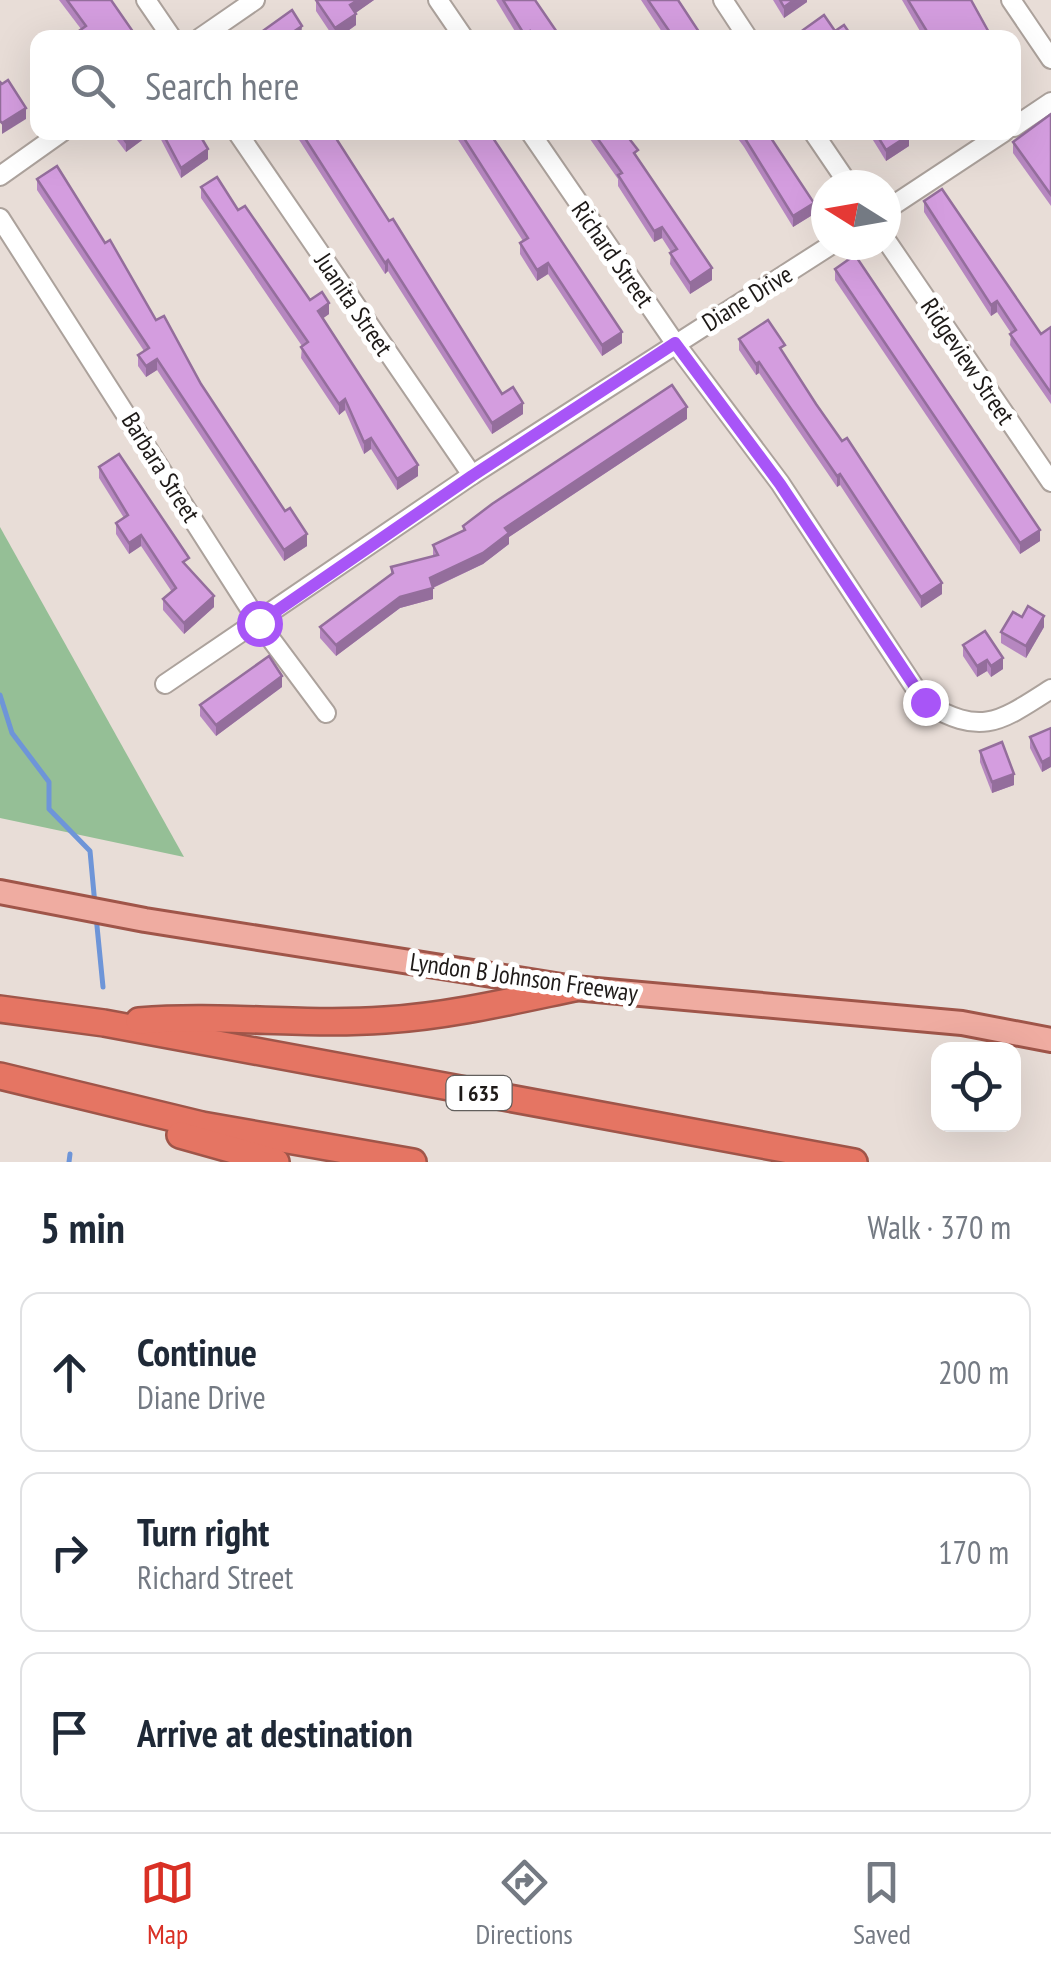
<!DOCTYPE html>
<html lang="en">
<head>
<meta charset="utf-8">
<style>
	:root { --surface:#fff; --page:#f2f2f3; --text:#1f2937; --muted:#747a83; --line:#e0e1e3; --accent:#d93025 }
	body { margin:0; font-family:"PT Sans Narrow",sans-serif; background:var(--page); color:var(--text) }
	.controls { position:absolute; right:30px; bottom:30px; display:grid; overflow:hidden; border-radius:20px; box-shadow:0 10px 40px #0002 }
	.controls button { width:90px; height:90px; display:grid; place-items:center; padding:0; border:0; border-bottom:2px solid var(--line); background:var(--surface); color:var(--text); font:50px sans-serif }
	.compass { position:absolute; left:811px; top:170px; width:90px; height:90px; border-radius:50%; background:var(--surface); box-shadow:0 10px 40px #0002; rotate:281deg }
	.stop { position:absolute; width:30px; height:30px; margin:-22px; border:8px solid #a855f7; border-radius:50%; background:#fff }
	.stop.end { background:#a855f7; border-color:#fff; box-shadow:0 2px 10px #0008 }
	.list { margin:0; padding:0; list-style:none }
	h2 { display:flex; justify-content:space-between; align-items:center; height:130px; margin:0; padding:0 40px; font-size:42px }
	h2 small { font-size:32px; font-weight:400; color:var(--muted) }
	.list li { display:grid; grid-template-columns:65px 1fr auto; gap:30px; align-items:center; box-sizing:border-box; height:160px; margin:0 20px 20px; padding:0 20px; border:2px solid var(--line); border-radius:20px }
	.list b { display:block; font-size:38px; white-space:nowrap }
	.list p { margin:0; font-size:32px; white-space:nowrap; color:var(--muted) }
	.list em { font-size:32px; font-style:normal; color:var(--muted) }
	.icon { flex:none; width:55px; height:55px; fill:none; stroke:currentColor; stroke-width:2; stroke-linecap:round; stroke-linejoin:round }
	.map { position:relative; flex:none; width:1051px; height:1162px; overflow:hidden }
	.search { position:absolute; background:var(--surface); box-shadow:0 10px 40px #0002; left:30px; right:30px; top:30px; height:110px; display:flex; align-items:center; gap:25px; box-sizing:border-box; padding:0 35px; border-radius:20px; color:var(--muted); font-size:38px }
	.sheet { height:670px; background:var(--surface) }
	nav { display:flex; justify-content:space-around; align-items:center; box-sizing:border-box; height:140px; border-top:2px solid var(--line); background:var(--surface); font-size:28px; color:var(--muted) }
	nav a { display:grid; justify-items:center; gap:5px }
	nav .on { color:var(--accent) }
	.map>svg:first-child { display:block }
	.green { fill:#95bf96 }
	.lines { fill:none; stroke-linecap:round; stroke-linejoin:round }
	.stream { stroke:#6e95d8; stroke-width:5 }
	.minor-casing { stroke:#aca29c; stroke-width:22 }
	.major-casing { stroke:#9f5549; stroke-width:28 }
	.highway-casing { stroke:#9f5549; stroke-width:30 }
	.minor { stroke:#fff; stroke-width:18 }
	.major { stroke:#efaca1; stroke-width:22 }
	.highway { stroke:#e57563; stroke-width:25 }
	.wall { fill:#b687c0 }
	.shaded-wall { fill:#946e9c }
	.building { fill:#d49ddf; stroke:#946e9c; stroke-width:2.5 }
	.route { stroke:#a855f7; stroke-width:12 }
	.labels { text-anchor:middle; dominant-baseline:central; stroke-width:10; stroke-linejoin:round; paint-order:stroke }
	.shield { fill:#fff; stroke:#625f5d; stroke-width:2.5 }
	.shield-label { font-size:22px; font-weight:bold; fill:#1e1a18 }
	.street-label { font-size:25px; fill:#1e1a18; stroke:#fff }
</style>
</head>
<body>
<div class="map">
<svg width="1051" height="1162" viewBox="0 0 1051 1162">
	<rect width="100%" height="100%" fill="#e8ddd7"/>
	<polygon class="green" points="0,527 184,857 0,818"/>
	<g class="lines">
		<g class="stream">
			<polyline points="0,695 12,733 49,782 49,809 90,851 95,905"/>
			<polyline points="96,916 103,987"/>
			<polyline points="69,1162 70,1154"/>
		</g>
		<g class="minor-casing">
			<g id="minor">
				<polyline points="146,0 172,38"/>
				<polyline points="438,0 464,38"/>
				<polyline points="723,0 748,38"/>
				<polyline points="1011,0 1051,59"/>
				<polyline points="200,38 255,0"/>
				<polyline points="1014,127 1051,102"/>
				<polyline points="237,132 472,475"/>
				<path d="M530,132L675,343L780,483L925,703C982,736 998,723 1051,689"/>
				<polyline points="813,132 849,185"/>
				<polyline points="0,176 62,132"/>
				<polyline points="886,210 1004,132"/>
				<polyline points="0,218 259,623 326,713"/>
				<polyline points="886,240 1051,482"/>
				<polyline points="165,684 472,475 831,245"/>
			</g>
		</g>
		<g class="major-casing">
			<polyline id="major" points="0,892 145,920 574,988 962,1023 1051,1040"/>
		</g>
		<g class="highway-casing">
			<g id="highway">
				<polyline points="0,1009 104,1023 854,1162"/>
				<path d="M139,1021C221,1014 303,1026 385,1020C449,1016 512,1001 574,988"/>
				<polyline points="0,1076 202,1125 413,1162"/>
				<polyline points="180,1135 276,1162"/>
			</g>
		</g>
		<use href="#minor" class="minor"/>
		<use href="#major" class="major"/>
		<use href="#highway" class="highway"/>
	</g>
	<g class="wall">
		<polygon points="59,0 111,0 136,38 81,29"/>
		<polygon points="316,0 374,0 355,13 356,25 338,38 334,38 316,11"/>
		<polygon points="496,0 535,0 561,38 519,38"/>
		<polygon points="641,0 678,0 703,38 666,38"/>
		<polygon points="773,0 807,0 807,2 784,18"/>
		<polygon points="902,0 971,0 992,38 924,38"/>
		<polygon points="1051,114 1051,206 1013,153 1013,142"/>
		<polygon points="114,132 153,132 126,152 114,136"/>
		<polygon points="157,132 198,132 208,159 181,178"/>
		<polygon points="294,132 332,132 502,394 523,414 492,434 388,271 385,274"/>
		<polygon points="453,132 489,132 622,343 602,356 548,274 537,281 520,254 520,243 523,241"/>
		<polygon points="585,132 624,132 638,158 712,280 690,294 670,264 671,252 662,238 654,242 618,186 618,179"/>
		<polygon points="733,132 767,132 814,214 793,227 744,147"/>
		<polygon points="868,132 907,132 909,146 886,161"/>
		<polygon points="37,179 105,243 307,546 284,561 157,370 146,377 138,366 138,355 144,351 37,190"/>
		<polygon points="201,187 238,210 310,300 329,314 323,318 418,476 397,490 371,449 364,454 345,410 339,415 301,358 302,346 201,198"/>
		<polygon points="924,201 1041,334 1051,327 1051,404 1010,345 1011,333 997,312 991,316 924,212"/>
		<polygon points="835,269 1040,541 1020,554 835,280"/>
		<polygon points="739,339 785,356 942,594 921,608 840,485 837,487 759,373 756,375 739,350"/>
		<polygon points="687,419 509,537 509,544 483,564 433,588 433,599 400,608 336,656 320,638 320,627 391,574 391,567 433,556 433,545 463,531 463,526"/>
		<polygon points="99,467 189,568 214,607 184,634 163,610 163,599 172,592 141,546 129,554 116,534 116,523 124,518 99,478"/>
		<polygon points="1022,617 1044,627 1026,658 1001,643 1001,632"/>
		<polygon points="963,645 1003,669 991,677 987,671 977,677 963,656"/>
		<polygon points="282,687 216,736 200,716 200,705"/>
		<polygon points="1051,728 1051,767 1042,772 1030,748 1030,737"/>
		<polygon points="980,751 1014,785 992,793 980,762"/>
	</g>
	<g class="shaded-wall">
		<polygon points="358,0 374,0 350,17 350,5"/>
		<polygon points="794,0 807,0 807,2 784,18 784,7"/>
		<polygon points="356,14 356,25 338,38 335,38 335,28"/>
		<polygon points="302,26 301,38 284,38"/>
		<polygon points="26,108 26,119 2,134 2,123"/>
		<polygon points="139,132 153,132 126,152 126,142"/>
		<polygon points="909,135 909,146 886,161 886,150"/>
		<polygon points="208,149 208,159 181,178 181,168"/>
		<polygon points="814,203 814,214 793,227 793,216"/>
		<polygon points="662,227 662,238 654,242 654,231"/>
		<polygon points="388,260 388,271 385,274 385,263"/>
		<polygon points="548,263 548,274 537,281 537,270"/>
		<polygon points="712,268 712,280 690,294 690,283"/>
		<polygon points="997,301 997,312 991,316 991,305"/>
		<polygon points="329,303 329,314 318,322 318,311"/>
		<polygon points="622,332 622,343 602,356 602,345"/>
		<polygon points="157,359 157,370 146,377 146,366"/>
		<polygon points="759,362 759,373 756,375 756,364"/>
		<polygon points="345,399 345,410 339,415 339,404"/>
		<polygon points="523,403 523,414 492,434 492,423"/>
		<polygon points="687,407 687,419 509,537 509,544 483,564 430,589 430,578"/>
		<polygon points="371,438 371,449 364,454 364,442"/>
		<polygon points="418,465 418,476 397,490 397,479"/>
		<polygon points="840,474 840,485 837,487 837,476"/>
		<polygon points="1040,530 1040,541 1020,554 1020,543"/>
		<polygon points="307,534 307,546 284,561 284,550"/>
		<polygon points="141,535 141,546 129,554 129,543"/>
		<polygon points="942,583 942,594 921,608 921,597"/>
		<polygon points="433,588 433,599 400,608 336,656 336,645 400,597"/>
		<polygon points="214,596 214,607 184,634 184,623"/>
		<polygon points="1044,616 1044,627 1026,658 1026,646"/>
		<polygon points="1003,658 1003,669 991,677 991,666"/>
		<polygon points="987,660 987,671 977,677 977,666"/>
		<polygon points="282,676 282,687 216,736 216,725"/>
		<polygon points="1051,757 1051,767 1042,772 1042,762"/>
		<polygon points="1014,774 1014,785 992,793 992,782"/>
	</g>
	<g class="building">
		<polygon points="67,0 111,0 136,36 69,38 86,26"/>
		<polygon points="316,0 358,0 350,5 356,14 335,28"/>
		<polygon points="503,0 535,0 561,38 534,38 530,31 524,34"/>
		<polygon points="648,0 678,0 703,38 674,38"/>
		<polygon points="780,0 794,0 784,7"/>
		<polygon points="908,0 971,0 992,38 931,38"/>
		<polygon points="292,10 302,26 284,38 253,38"/>
		<polygon points="824,15 835,31 844,25 853,38 808,38 803,30"/>
		<polygon points="8,80 26,108 2,123 0,121 0,82 2,84"/>
		<polygon points="1051,114 1051,195 1013,142"/>
		<polygon points="119,132 139,132 126,142"/>
		<polygon points="162,132 198,132 208,149 181,168"/>
		<polygon points="301,132 332,132 389,221 393,219 502,394 513,387 523,403 492,423 388,260 385,263"/>
		<polygon points="460,132 489,132 622,332 602,345 548,263 537,270 520,243 528,238"/>
		<polygon points="593,132 624,132 638,150 634,153 712,268 690,283 670,253 677,249 662,227 654,231 618,175 622,173"/>
		<polygon points="741,132 767,132 814,203 793,216"/>
		<polygon points="875,132 907,132 909,135 886,150"/>
		<polygon points="57,166 105,243 110,240 156,320 164,316 201,384 285,511 290,508 307,534 284,550 157,359 146,366 138,355 149,348 37,179"/>
		<polygon points="217,177 238,210 245,206 310,300 322,292 329,303 318,311 418,465 397,479 371,438 364,442 345,399 339,404 301,347 308,342 201,187"/>
		<polygon points="942,189 1041,334 1051,327 1051,393 1010,334 1016,330 997,301 991,305 924,201"/>
		<polygon points="855,255 1040,530 1020,543 835,269"/>
		<polygon points="768,320 785,345 780,348 816,404 842,441 847,438 942,583 921,597 840,474 837,476 759,362 756,364 739,339"/>
		<polygon points="672,385 687,407 505,528 509,533 483,553 430,578 433,588 400,597 336,645 320,627 393,573 391,567 438,555 433,545 465,530 463,526 492,504"/>
		<polygon points="119,454 189,558 183,562 214,596 184,623 163,599 176,588 141,535 129,543 116,523 128,515 99,467"/>
		<polygon points="1028,606 1044,616 1026,646 1001,632 1013,612 1022,617"/>
		<polygon points="985,631 1003,658 991,666 987,660 977,666 963,645"/>
		<polygon points="269,656 282,676 216,725 200,705"/>
		<polygon points="1051,728 1051,757 1042,762 1030,737"/>
		<polygon points="1002,742 1014,774 992,782 980,751"/>
	</g>
	<g class="lines">
		<polyline class="route" points="259,623 472,476 675,343 780,484 925,702"/>
	</g>
	<g class="labels">
		<rect class="shield" x="446.5" y="1076" width="65" height="34" rx="8"/>
		<g class="shield-label">
			<text x="479" y="1093">I 635</text>
		</g>
		<g class="street-label">
			<text transform="translate(613 254) rotate(55)">Richard Street</text>
			<text transform="translate(747 298) rotate(-32)">Diane Drive</text>
			<text transform="translate(354 304) rotate(56)">Juanita Street</text>
			<text transform="translate(968 361) rotate(56)">Ridgeview Street</text>
			<text transform="translate(161 467) rotate(58)">Barbara Street</text>
			<text transform="translate(524 977) rotate(8)">Lyndon B Johnson Freeway</text>
		</g>
	</g>
</svg>
<div class="controls">
<button><svg class="icon" aria-label="locate" viewBox="0 0 24 24"><circle cx="12" cy="12" r="6"/><path d="M12 2v4M12 18v4M2 12h4M18 12h4"/></svg></button>
</div>
<svg class="compass" viewBox="-18 -18 36 36"><path d="M0-13l5 13h-10z" fill="#e53935"/><path d="M0 13l5-13h-10z" fill="#747a83"/></svg>
<div class="stop" style="left:259px;top:623px"></div>
<div class="stop end" style="left:925px;top:702px"></div>
<div class="search"><svg class="icon" aria-label="search" viewBox="0 0 24 24"><circle cx="10" cy="10" r="6"/><path d="M15 15l6 6"/></svg>Search here</div>
</div>
<section class="sheet">
<h2>5 min<small>Walk · 370 m</small></h2>
<ul class="list">
<li><svg class="icon" aria-label="ahead" viewBox="0 0 24 24"><path d="M12 20V5M6 11l6-6 6 6"/></svg><div><b>Continue</b><p>Diane Drive</p></div><em>200 m</em></li>
<li><svg class="icon" aria-label="right" viewBox="0 0 24 24"><path d="M7 20v-9h11M14 6l5 5-5 5"/></svg><div><b>Turn right</b><p>Richard Street</p></div><em>170 m</em></li>
<li><svg class="icon" aria-label="arrive" viewBox="0 0 24 24"><path d="M6 21V4h12l-3 4 3 4H6"/></svg><div><b>Arrive at destination</b></div></li>
</ul>
</section>
<nav>
<a class="on"><svg class="icon" aria-label="map" viewBox="0 0 24 24"><path d="M3 6l6-2 6 2 6-2v14l-6 2-6-2-6 2zM9 4v14M15 6v14"/></svg>Map</a>
<a><svg class="icon" aria-label="directions" viewBox="0 0 24 24"><path d="M12 3l9 9-9 9-9-9zM9 14v-3h6M13 9l2 2-2 2"/></svg>Directions</a>
<a><svg class="icon" aria-label="saved" viewBox="0 0 24 24"><path d="M7 4h10v16l-5-4-5 4z"/></svg>Saved</a>
</nav>
</body>
</html>
